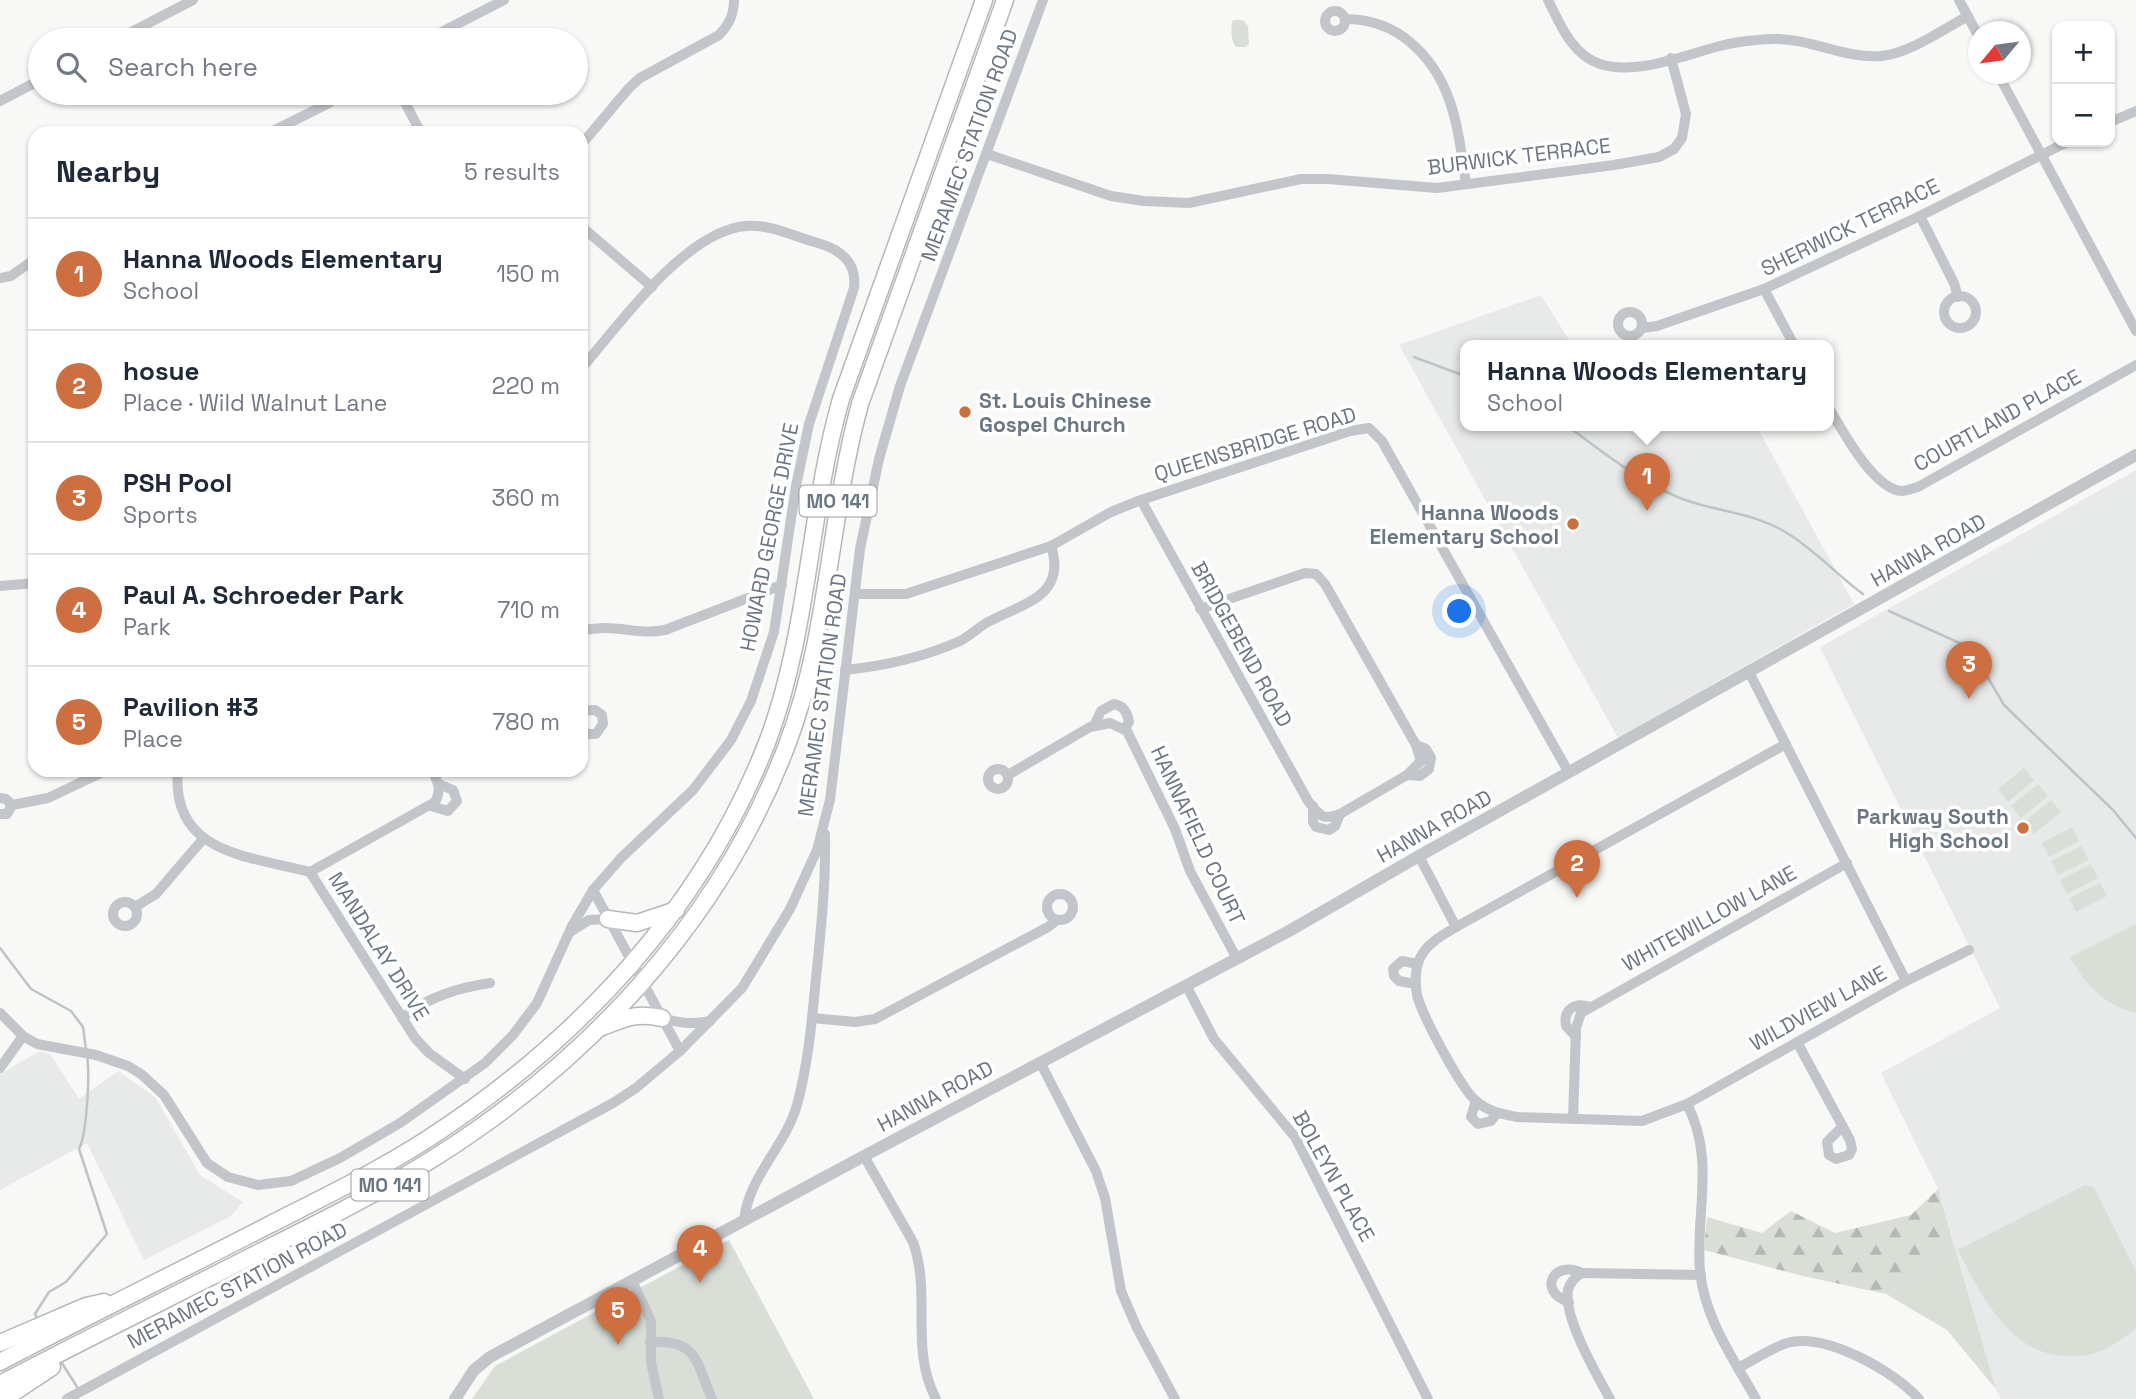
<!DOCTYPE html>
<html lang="en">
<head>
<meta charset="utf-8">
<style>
	:root { --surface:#fff; --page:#f2f2f3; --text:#1f2937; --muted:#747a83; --line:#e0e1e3; --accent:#cd6f40 }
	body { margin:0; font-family:"Space Grotesk",sans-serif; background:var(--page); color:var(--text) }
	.controls { position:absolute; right:21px; top:21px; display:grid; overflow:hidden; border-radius:14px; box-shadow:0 2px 5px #0004 }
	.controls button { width:63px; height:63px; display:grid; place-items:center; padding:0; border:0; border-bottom:2px solid var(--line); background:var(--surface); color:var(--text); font:35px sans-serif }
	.compass { position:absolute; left:1968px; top:21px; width:63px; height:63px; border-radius:50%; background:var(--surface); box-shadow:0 2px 5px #0004; rotate:241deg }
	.you { position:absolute; left:1460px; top:612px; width:24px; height:24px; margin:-18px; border:5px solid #fff; border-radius:50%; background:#1a73e8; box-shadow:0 0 0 10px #1a73e833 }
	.badge { display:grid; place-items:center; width:46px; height:46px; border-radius:50%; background:var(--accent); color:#fff; font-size:23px; font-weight:700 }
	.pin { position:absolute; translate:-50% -58px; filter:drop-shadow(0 2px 4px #0008) }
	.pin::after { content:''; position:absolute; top:37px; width:24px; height:21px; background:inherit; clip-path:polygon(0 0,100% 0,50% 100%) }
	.popup { position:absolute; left:1460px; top:340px; width:374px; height:91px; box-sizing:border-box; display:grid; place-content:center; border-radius:14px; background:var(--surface); filter:drop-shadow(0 2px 5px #0005); font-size:23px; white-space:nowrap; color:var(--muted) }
	.popup b { font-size:26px; color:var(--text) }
	.popup::after { content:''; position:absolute; left:50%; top:100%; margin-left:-14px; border:14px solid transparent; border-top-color:var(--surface) }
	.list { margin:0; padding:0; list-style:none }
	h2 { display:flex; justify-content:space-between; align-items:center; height:91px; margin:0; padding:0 28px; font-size:30px }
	h2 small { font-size:23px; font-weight:400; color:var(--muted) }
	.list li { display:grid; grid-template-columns:46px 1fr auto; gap:21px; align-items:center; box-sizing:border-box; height:112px; padding:0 28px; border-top:2px solid var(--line) }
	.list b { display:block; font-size:26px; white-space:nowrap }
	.list p { margin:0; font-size:23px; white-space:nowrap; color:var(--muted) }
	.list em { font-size:23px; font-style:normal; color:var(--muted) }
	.icon { flex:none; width:38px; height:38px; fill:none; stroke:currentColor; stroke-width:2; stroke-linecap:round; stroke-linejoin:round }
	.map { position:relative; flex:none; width:2136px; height:1399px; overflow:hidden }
	.search { position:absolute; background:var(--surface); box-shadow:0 2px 5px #0004; left:28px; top:28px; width:560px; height:77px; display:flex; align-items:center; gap:18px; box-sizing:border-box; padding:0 24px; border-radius:38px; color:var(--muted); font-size:26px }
	.panel { position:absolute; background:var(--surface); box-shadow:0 2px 5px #0004; left:28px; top:126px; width:560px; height:651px; border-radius:21px }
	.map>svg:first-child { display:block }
	.built { fill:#e8eae9 }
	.green { fill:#d9ded7 }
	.forest { fill:url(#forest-firs) }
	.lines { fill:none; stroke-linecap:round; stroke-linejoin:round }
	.stream { stroke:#bbc4c8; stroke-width:2.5 }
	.trunk-casing { stroke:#b5b8bb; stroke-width:19 }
	.minor { stroke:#c2c5c9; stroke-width:10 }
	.tertiary { stroke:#c2c5c9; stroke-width:12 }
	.trunk { stroke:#fff; stroke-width:16 }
	.poi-dot { fill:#cd6f40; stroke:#fff; stroke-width:2.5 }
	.labels { text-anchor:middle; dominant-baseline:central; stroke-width:7; stroke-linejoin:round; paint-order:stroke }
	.shield { fill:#fff; stroke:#979fa8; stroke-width:2 }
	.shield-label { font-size:19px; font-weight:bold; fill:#6b7683 }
	.street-label { font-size:21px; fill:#6b7683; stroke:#fff }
	.poi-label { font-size:21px; font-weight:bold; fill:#6b7683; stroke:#fff; text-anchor:end }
</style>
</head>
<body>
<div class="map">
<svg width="2136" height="1399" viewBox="0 0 2136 1399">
	<defs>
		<pattern id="forest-firs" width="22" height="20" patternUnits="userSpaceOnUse" patternTransform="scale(1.75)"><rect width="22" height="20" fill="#d9ded7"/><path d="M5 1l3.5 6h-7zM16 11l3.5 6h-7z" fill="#b4b9b4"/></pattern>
	</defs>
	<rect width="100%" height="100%" fill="#f8f8f6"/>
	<g class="built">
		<polygon points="1541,295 1572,345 1465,345 1465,425 1756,425 1854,604 1618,738 1399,345"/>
		<polygon points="2136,470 2136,1399 2001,1399 1996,1389 1938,1189 1881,1073 2000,1008 1820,647"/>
		<polygon points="40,1051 51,1055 79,1099 118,1071 156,1098 200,1175 243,1202 231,1216 144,1260 87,1143 0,1190 0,1074"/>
	</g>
	<g class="green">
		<path d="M1233,20H1243L1248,26L1249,43L1246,47H1236C1231,41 1230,27 1233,20Z"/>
		<polygon points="2024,768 2034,780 2008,802 1998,789"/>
		<polygon points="2038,784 2048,796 2021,818 2011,806"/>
		<polygon points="2051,800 2061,812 2034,834 2024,822"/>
		<polygon points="2072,827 2079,841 2049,857 2042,843"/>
		<polygon points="2081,846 2089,860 2058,875 2051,861"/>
		<polygon points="2091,864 2098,878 2067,894 2060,880"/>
		<polygon points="2100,883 2107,896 2076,912 2069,898"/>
		<path d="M2136,924V1013C2103,1005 2086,985 2070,957Z"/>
		<path d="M2085,1185L2094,1188L2136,1271V1329C2124,1337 2112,1347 2099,1352C2090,1356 2077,1356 2067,1356C2011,1356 1980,1294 1958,1250Z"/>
		<polygon points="1952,1238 1996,1389 1947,1330 1886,1294 1927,1269"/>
		<polygon points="729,1240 814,1399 472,1399 495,1366"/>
	</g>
	<polygon class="forest" points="1938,1189 1952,1238 1927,1269 1886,1294 1803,1276 1704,1250 1707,1217 1762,1233 1791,1211 1835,1233 1911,1215"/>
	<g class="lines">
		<g class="stream">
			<polyline points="1414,357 1465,376"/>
			<path d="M1566,425C1603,452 1638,481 1680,498C1715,512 1754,512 1787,533C1815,550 1837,575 1863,594"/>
			<polyline points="1889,611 1966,646 1975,656 2004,705 2113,810 2136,838"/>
			<polyline points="0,948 31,989 71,1011 83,1027 86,1050"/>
			<path d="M38,1321L35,1314L49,1292L66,1282L107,1234L79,1149C87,1133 90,1075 87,1056"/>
			<polyline points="60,1360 79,1390"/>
		</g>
		<g class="trunk-casing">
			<g id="trunk">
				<polyline points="608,919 637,923 676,910"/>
				<path d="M602,1027C626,1018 636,1012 662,1018"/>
				<polyline points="0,1343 86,1306 104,1302"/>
				<path d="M0,1362C89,1315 180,1271 269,1225C322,1198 376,1172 426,1140C576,1043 703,909 768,740C809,630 809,511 841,399L984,0"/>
				<path d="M0,1384C85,1340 170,1297 256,1254C316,1224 377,1194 434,1158C590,1060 721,919 787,745C829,635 829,517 860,404L1005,0"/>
				<polyline points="4,1399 52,1367"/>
			</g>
		</g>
		<g class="minor">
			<path d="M1548,0C1560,24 1572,55 1600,64C1638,76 1686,54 1724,45C1739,41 1755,40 1771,39C1808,37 1844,59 1881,56C1908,54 1944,29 1968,16"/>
			<polyline points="1959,0 1979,37"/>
			<circle cx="1335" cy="21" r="10"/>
			<path d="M1345,19C1370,19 1391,26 1410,42C1454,79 1458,130 1466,184"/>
			<polyline points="116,40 193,0"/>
			<polyline points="426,40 504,0"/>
			<polyline points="1998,74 2136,331"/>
			<polyline points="400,93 421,133"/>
			<polyline points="0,101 40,80"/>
			<polyline points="2110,122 2136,111"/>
			<polyline points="269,133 329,103 341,93"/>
			<path d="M581,145L629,88L640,78L719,35C729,25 734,15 734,0"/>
			<polyline points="987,154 1111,196 1144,201 1189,203 1301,179 1328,179 1437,188 1614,165 1659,157 1674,149 1682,138 1686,114 1671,58"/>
			<polyline points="1920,216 1954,283 1958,297"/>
			<polyline points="581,226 652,287"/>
			<polyline points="0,278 11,276 35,259"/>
			<polyline points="1764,289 1794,345"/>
			<circle cx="1960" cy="312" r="16"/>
			<circle cx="1630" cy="324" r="12"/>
			<polyline points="1642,328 1657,326 1764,289 1920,216 2067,142"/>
			<path d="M1829,408C1842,430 1874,490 1902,491C1907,491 1913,488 1918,487L2136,365"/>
			<path d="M1141,500L1308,801C1320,815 1321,821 1340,814L1407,775L1421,761L1416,745L1325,584L1316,574L1305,573L1200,609"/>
			<polyline points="0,586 35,583"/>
			<polyline points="856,594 906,594 1051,546 1111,512 1141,500 1350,431 1369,428 1382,441 1569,773"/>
			<path d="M581,631C615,622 634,636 665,630L782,585"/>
			<path d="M845,670C884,666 924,657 960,641C972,635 980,625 992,620C1025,603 1067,595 1051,546"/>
			<polyline points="1749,672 1906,981"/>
			<polyline points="581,711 595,710 602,715 603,724 596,734 588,734 581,730"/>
			<path d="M1094,726L1101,711L1114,704C1124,706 1127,712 1129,722L1124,729"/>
			<circle cx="998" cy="779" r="10"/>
			<path d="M178,770C170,855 251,856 310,872L415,1038L429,1053L465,1079"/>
			<polyline points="1008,775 1090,727 1110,723 1127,731 1175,829 1190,871 1236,957"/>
			<polyline points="1407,775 1420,776 1429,769 1431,758 1426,749 1416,745"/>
			<polyline points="0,798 6,799 12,805 7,814 0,814"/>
			<polyline points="12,805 48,798 107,770"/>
			<polyline points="431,806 448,811 457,801 453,790 439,784"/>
			<polyline points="1313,806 1313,822 1316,827 1329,830 1335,826 1340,814"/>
			<path d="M1419,856L1456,927C1443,935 1427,943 1420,958C1415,969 1415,983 1417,995C1422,1015 1461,1089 1477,1102C1489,1112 1503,1114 1517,1117L1642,1121L1687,1104C1716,1160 1695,1213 1700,1272C1705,1319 1734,1360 1756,1399"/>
			<path d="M310,872L435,802C442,790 438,782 432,770"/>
			<polyline points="593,890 680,1051"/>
			<circle cx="1060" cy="907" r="13"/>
			<circle cx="125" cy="914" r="12"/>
			<polyline points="135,907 156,894 203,839"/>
			<polyline points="1456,927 1786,744"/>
			<polyline points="570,932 589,920 608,919"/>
			<polyline points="1416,984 1399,981 1394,976 1393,969 1402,961 1418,964"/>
			<polyline points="1186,985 1214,1039 1295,1137 1428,1399"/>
			<path d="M0,1013L23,1036L37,1044L96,1055L128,1066L141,1074L164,1095L207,1163L228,1177L258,1185L291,1181L340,1158L400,1123L485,1063L513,1035L537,1003L572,926L593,890L621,858L693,790L731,740L751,701L774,632L796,486L809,424L854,288C857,262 841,250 818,243C795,237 771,224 746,226C685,231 619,325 581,369"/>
			<path d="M402,1018C428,997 457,988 490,983"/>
			<path d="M662,1018C680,1023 692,1025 710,1021"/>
			<polyline points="812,1018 855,1022 875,1019 1048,927 1057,920"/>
			<path d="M1576,1037L1566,1026C1563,1009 1575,1002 1590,1007"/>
			<polyline points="1797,1042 1850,1140 1852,1149 1849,1155 1836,1159 1829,1155 1827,1142 1842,1127"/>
			<polyline points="1040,1062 1096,1171 1105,1198 1121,1291 1137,1328 1175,1399"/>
			<polyline points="0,1068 23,1036"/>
			<polyline points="1476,1101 1471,1117 1478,1124 1491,1121 1497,1113"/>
			<polyline points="1687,1104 1906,981 1969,950"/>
			<polyline points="1573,1119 1576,1028 1581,1013 1847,863"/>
			<path d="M864,1156L913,1242C932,1295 909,1347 936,1399"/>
			<path d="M744,1221C748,1177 785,1147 797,1105C808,1065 812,1020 816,978C821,930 826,882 825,834"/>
			<polyline points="632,1281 651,1321 651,1362 659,1399"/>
			<path d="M1569,1302C1537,1292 1553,1259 1582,1273"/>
			<path d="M650,1342C699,1339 696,1363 712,1399"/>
			<path d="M1738,1368C1754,1360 1771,1348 1787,1343C1825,1332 1894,1371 1919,1399"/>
			<polyline points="67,1399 613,1103 636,1088 680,1051 742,988 790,909 817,850 830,800 860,549 879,459 900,386 1043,0"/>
			<path d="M1610,1399C1597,1375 1563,1317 1568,1290C1570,1282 1575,1277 1582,1273L1701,1275"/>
		</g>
		<polyline class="tertiary" points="455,1399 474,1370 490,1357 864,1156 1289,931 1419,856 2136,455"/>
		<use href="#trunk" class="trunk"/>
	</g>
	<g class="poi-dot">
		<circle cx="965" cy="412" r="7"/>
		<circle cx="1573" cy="524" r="7"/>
		<circle cx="2023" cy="828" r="7"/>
	</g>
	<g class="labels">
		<g class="shield">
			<rect x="799.5" y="485.5" width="77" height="31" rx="5"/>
			<rect x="351.5" y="1169.5" width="77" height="31" rx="5"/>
		</g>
		<g class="shield-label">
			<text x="838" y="501">MO 141</text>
			<text x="390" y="1185">MO 141</text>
		</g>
		<g class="street-label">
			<text transform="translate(969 145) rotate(-70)">MERAMEC STATION ROAD</text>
			<text transform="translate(1519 156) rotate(-7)">BURWICK TERRACE</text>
			<text transform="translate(1850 227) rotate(-26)">SHERWICK TERRACE</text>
			<text transform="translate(1997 420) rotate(-29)">COURTLAND PLACE</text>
			<text transform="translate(1255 444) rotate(-17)">QUEENSBRIDGE ROAD</text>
			<text transform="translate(769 537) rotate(-79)">HOWARD GEORGE DRIVE</text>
			<text transform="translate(1928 550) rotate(-29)">HANNA ROAD</text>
			<text transform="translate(1242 644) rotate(61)">BRIDGEBEND ROAD</text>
			<text transform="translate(822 695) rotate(-82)">MERAMEC STATION ROAD</text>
			<text transform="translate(1434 826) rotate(-29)">HANNA ROAD</text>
			<text transform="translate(1198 835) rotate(65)">HANNAFIELD COURT</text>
			<text transform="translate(1709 918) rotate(-29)">WHITEWILLOW LANE</text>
			<text transform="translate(379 946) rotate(58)">MANDALAY DRIVE</text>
			<text transform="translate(1818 1008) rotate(-29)">WILDVIEW LANE</text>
			<text transform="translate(935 1096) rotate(-28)">HANNA ROAD</text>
			<text transform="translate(1334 1176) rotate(61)">BOLEYN PLACE</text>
			<text transform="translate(237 1285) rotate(-28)">MERAMEC STATION ROAD</text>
		</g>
		<g class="poi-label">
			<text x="979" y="400" text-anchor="start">St. Louis Chinese<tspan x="979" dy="24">Gospel Church</tspan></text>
			<text x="1559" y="512">Hanna Woods<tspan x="1559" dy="24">Elementary School</tspan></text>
			<text x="2009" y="816">Parkway South<tspan x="2009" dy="24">High School</tspan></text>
		</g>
	</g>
</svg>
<div class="controls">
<button>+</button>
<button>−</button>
</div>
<svg class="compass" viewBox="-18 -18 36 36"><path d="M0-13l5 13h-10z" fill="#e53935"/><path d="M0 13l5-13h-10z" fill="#747a83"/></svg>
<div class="you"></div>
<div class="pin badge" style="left:1647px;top:511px">1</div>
<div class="popup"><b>Hanna Woods Elementary</b>School</div>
<div class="pin badge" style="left:1577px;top:898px">2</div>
<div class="pin badge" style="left:1969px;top:699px">3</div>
<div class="pin badge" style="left:700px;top:1283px">4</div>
<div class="pin badge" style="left:618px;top:1345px">5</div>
<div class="search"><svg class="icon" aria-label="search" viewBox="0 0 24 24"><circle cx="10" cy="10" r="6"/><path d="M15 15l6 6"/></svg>Search here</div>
<section class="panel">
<h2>Nearby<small>5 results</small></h2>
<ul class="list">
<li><span class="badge">1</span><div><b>Hanna Woods Elementary</b><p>School</p></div><em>150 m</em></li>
<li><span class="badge">2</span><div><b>hosue</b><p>Place · Wild Walnut Lane</p></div><em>220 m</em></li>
<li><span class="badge">3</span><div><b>PSH Pool</b><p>Sports</p></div><em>360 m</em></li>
<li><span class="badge">4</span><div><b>Paul A. Schroeder Park</b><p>Park</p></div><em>710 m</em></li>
<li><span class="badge">5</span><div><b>Pavilion #3</b><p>Place</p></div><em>780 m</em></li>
</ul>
</section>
</div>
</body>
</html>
